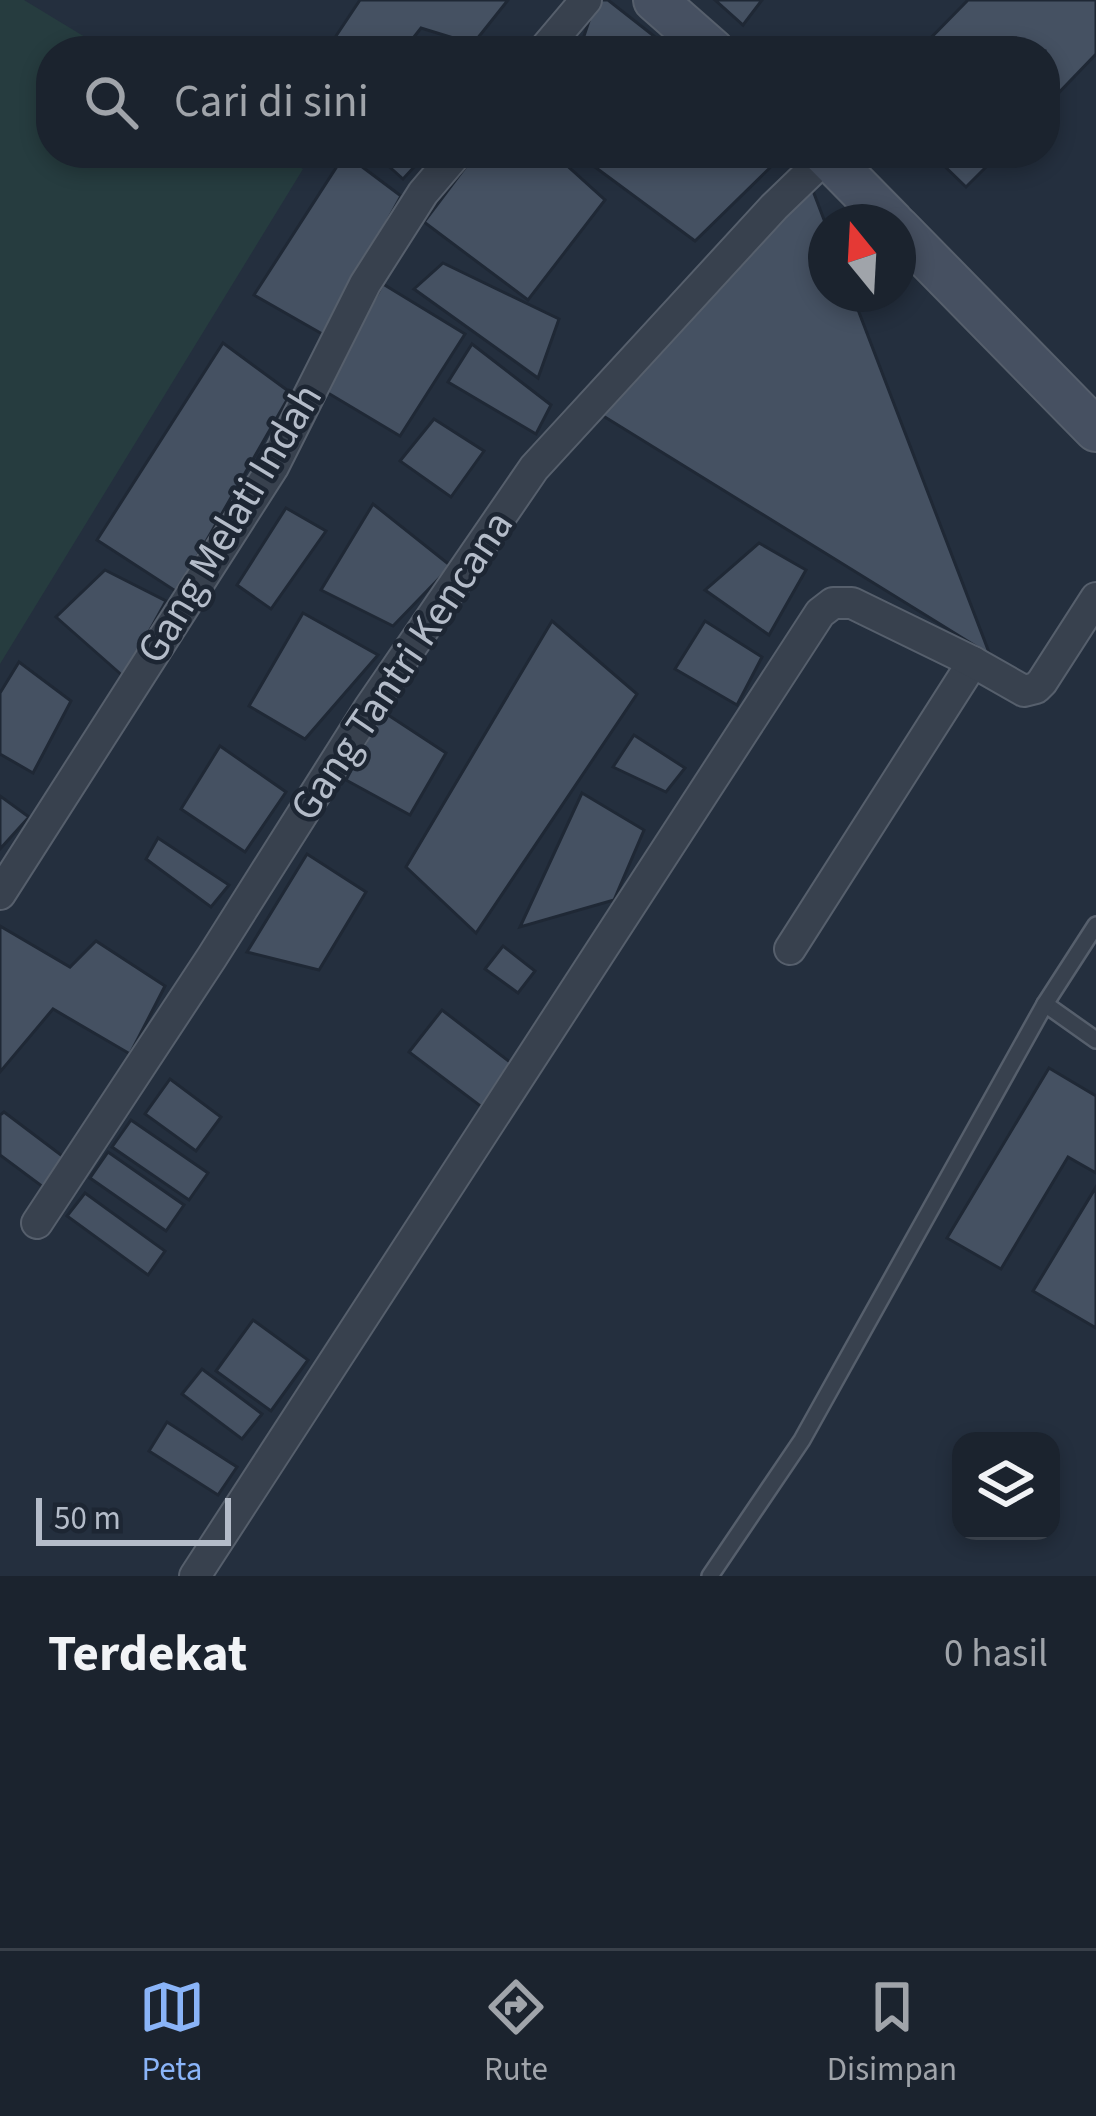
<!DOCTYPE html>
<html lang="id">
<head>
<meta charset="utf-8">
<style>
	:root { --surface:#1b232e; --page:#282f3a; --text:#f1f3f6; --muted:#a0a4aa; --line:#39404a; --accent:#8ab4f8 }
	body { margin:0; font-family:"Source Sans 3",sans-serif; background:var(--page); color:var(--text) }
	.controls { position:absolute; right:36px; bottom:36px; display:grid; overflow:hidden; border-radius:24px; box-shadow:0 6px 18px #0003 }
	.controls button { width:108px; height:108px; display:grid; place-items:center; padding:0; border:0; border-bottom:3px solid var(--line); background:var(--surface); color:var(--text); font:60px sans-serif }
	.compass { position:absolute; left:808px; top:204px; width:108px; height:108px; border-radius:50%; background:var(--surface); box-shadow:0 6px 18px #0003; rotate:342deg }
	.scale { position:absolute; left:36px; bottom:30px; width:195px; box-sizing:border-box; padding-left:12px; border:6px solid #b4bcc9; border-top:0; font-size:33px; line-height:42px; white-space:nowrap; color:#b4bcc9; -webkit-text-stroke:9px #1d2633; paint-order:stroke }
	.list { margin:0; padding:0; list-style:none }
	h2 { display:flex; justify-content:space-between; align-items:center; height:156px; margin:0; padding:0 48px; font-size:51px }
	h2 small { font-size:39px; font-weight:400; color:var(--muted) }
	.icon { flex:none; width:66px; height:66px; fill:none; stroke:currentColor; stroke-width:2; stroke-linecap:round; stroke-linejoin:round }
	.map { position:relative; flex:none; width:1096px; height:1576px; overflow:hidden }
	.search { position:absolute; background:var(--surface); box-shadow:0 6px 18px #0003; left:36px; right:36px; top:36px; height:132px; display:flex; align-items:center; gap:30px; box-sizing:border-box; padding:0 42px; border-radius:48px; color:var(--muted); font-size:45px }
	.sheet { height:372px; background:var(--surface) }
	nav { display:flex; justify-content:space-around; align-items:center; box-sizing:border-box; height:168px; border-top:3px solid var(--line); background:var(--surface); font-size:33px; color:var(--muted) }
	nav a { display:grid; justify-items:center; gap:6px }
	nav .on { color:var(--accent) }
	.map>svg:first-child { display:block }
	.green { fill:#263c3f }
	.building { fill:#455162; stroke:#1f2835; stroke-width:3 }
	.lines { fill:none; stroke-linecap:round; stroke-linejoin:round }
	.service-casing { stroke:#565f6c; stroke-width:20 }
	.minor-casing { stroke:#565f6c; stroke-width:34 }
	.secondary-casing { stroke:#565f6c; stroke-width:46 }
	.service { stroke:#38414e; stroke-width:15 }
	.minor { stroke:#38414e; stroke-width:30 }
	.secondary { stroke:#465061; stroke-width:42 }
	.labels { text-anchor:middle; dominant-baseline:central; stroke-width:9; stroke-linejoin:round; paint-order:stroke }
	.street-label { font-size:42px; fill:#b4bcc9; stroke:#1d2633 }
</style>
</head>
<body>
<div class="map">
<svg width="1096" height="1576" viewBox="0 0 1096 1576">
	<rect width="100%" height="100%" fill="#242f3e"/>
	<polygon class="green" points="0,0 24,0 108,51 51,51 51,153 276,153 303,169 0,664"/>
	<g class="building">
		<polygon points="360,0 508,0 473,44 421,28 403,51 345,51 332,42"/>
		<polygon points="596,0 608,0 673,51 579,51"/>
		<polygon points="715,0 762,0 743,25"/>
		<polygon points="968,0 1096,0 1096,54 1045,107 1045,51 918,51"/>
		<polygon points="374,153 427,153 403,179"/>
		<polygon points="476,153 553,153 605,200 528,300 424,222"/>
		<polygon points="576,153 785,153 695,241"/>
		<polygon points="931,153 1000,153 966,187"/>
		<polygon points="345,154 401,196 324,335 254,295"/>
		<polygon points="810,183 826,225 826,294 852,294 990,655 600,414"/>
		<polygon points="443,263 559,319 538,378 414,289"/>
		<polygon points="383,284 465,334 400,436 323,390"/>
		<polygon points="223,343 291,393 177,592 97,540"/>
		<polygon points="472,344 551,405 536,434 448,382"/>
		<polygon points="434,419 484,451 451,497 400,461"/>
		<polygon points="373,504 451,566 393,626 321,590"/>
		<polygon points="286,508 326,531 271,609 237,585"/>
		<polygon points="759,543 806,570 769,635 705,590"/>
		<polygon points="105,570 166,601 124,677 56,617"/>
		<polygon points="303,613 378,655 305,739 249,706"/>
		<polygon points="552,621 637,694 476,933 406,867"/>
		<polygon points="705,621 762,657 737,705 675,669"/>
		<polygon points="19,662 71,701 33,773 0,754 0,693"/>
		<polygon points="382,711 446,753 410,815 346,780"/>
		<polygon points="634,735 685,768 666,792 613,767"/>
		<polygon points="220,746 286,792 245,852 181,809"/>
		<polygon points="582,793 644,830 614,900 520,927"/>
		<polygon points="0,796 29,817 0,849"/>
		<polygon points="158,838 229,885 211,907 146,859"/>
		<polygon points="307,854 366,892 319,970 247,952"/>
		<polygon points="0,926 70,967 96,941 165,986 130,1054 53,1009 0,1072"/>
		<polygon points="503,946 535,971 518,993 485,969"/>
		<polygon points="442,1010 515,1066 483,1108 409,1052"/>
		<polygon points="1049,1068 1096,1096 1096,1173 1068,1157 1001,1269 947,1238"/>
		<polygon points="170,1079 221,1117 196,1151 145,1114"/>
		<polygon points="4,1112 65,1158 43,1187 0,1155 0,1115"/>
		<polygon points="131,1120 208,1173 189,1200 112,1147"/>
		<polygon points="108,1152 184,1205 166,1231 90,1178"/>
		<polygon points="1096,1187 1096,1328 1033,1291"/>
		<polygon points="85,1193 165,1251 148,1275 67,1216"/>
		<polygon points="253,1320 308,1360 271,1411 216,1371"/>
		<polygon points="202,1369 262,1414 242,1439 182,1394"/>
		<polygon points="167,1422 237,1467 218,1495 149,1451"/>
	</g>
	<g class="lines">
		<g class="service-casing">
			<g id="service">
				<polyline points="1045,1004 1096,1040"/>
				<polyline points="710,1576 802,1440 1045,1004 1096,925"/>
			</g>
		</g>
		<g class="minor-casing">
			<g id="minor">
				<polyline points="543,51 586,0"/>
				<polyline points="0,894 273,467 365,284 423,193 457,153"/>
				<polyline points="790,949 973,662"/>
				<polyline points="37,1223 212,957 370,707 534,468 774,207 827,156"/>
				<polyline points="195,1576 820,613 833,603 852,603 973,662 1024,691 1036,688 1042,682 1096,598"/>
			</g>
		</g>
		<g class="secondary-casing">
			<g id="secondary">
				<polyline points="655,0 713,51"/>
				<polyline points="824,153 892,222"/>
				<polyline points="898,228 1096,430"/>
			</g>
		</g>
		<use href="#service" class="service"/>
		<use href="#minor" class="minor"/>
		<use href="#secondary" class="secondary"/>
	</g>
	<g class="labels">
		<g class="street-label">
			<text transform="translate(230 524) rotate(-59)">Gang Melati Indah</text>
			<text transform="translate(402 666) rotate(-56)">Gang Tantri Kencana</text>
		</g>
	</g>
</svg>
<div class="controls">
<button><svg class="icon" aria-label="layers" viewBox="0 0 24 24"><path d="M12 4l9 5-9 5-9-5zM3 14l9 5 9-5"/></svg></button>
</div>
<svg class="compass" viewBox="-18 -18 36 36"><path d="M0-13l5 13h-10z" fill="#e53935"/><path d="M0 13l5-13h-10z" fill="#a0a4aa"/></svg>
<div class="scale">50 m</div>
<div class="search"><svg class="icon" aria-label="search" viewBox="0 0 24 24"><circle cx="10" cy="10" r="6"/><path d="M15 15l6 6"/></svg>Cari di sini</div>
</div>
<section class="sheet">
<h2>Terdekat<small>0 hasil</small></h2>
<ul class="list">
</ul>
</section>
<nav>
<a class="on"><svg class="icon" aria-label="map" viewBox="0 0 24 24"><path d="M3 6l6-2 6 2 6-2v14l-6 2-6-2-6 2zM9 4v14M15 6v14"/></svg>Peta</a>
<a><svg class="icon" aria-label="directions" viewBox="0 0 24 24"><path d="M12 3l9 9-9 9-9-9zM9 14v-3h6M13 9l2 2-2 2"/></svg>Rute</a>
<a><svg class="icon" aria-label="saved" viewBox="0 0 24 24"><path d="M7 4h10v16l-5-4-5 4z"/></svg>Disimpan</a>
</nav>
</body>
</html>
